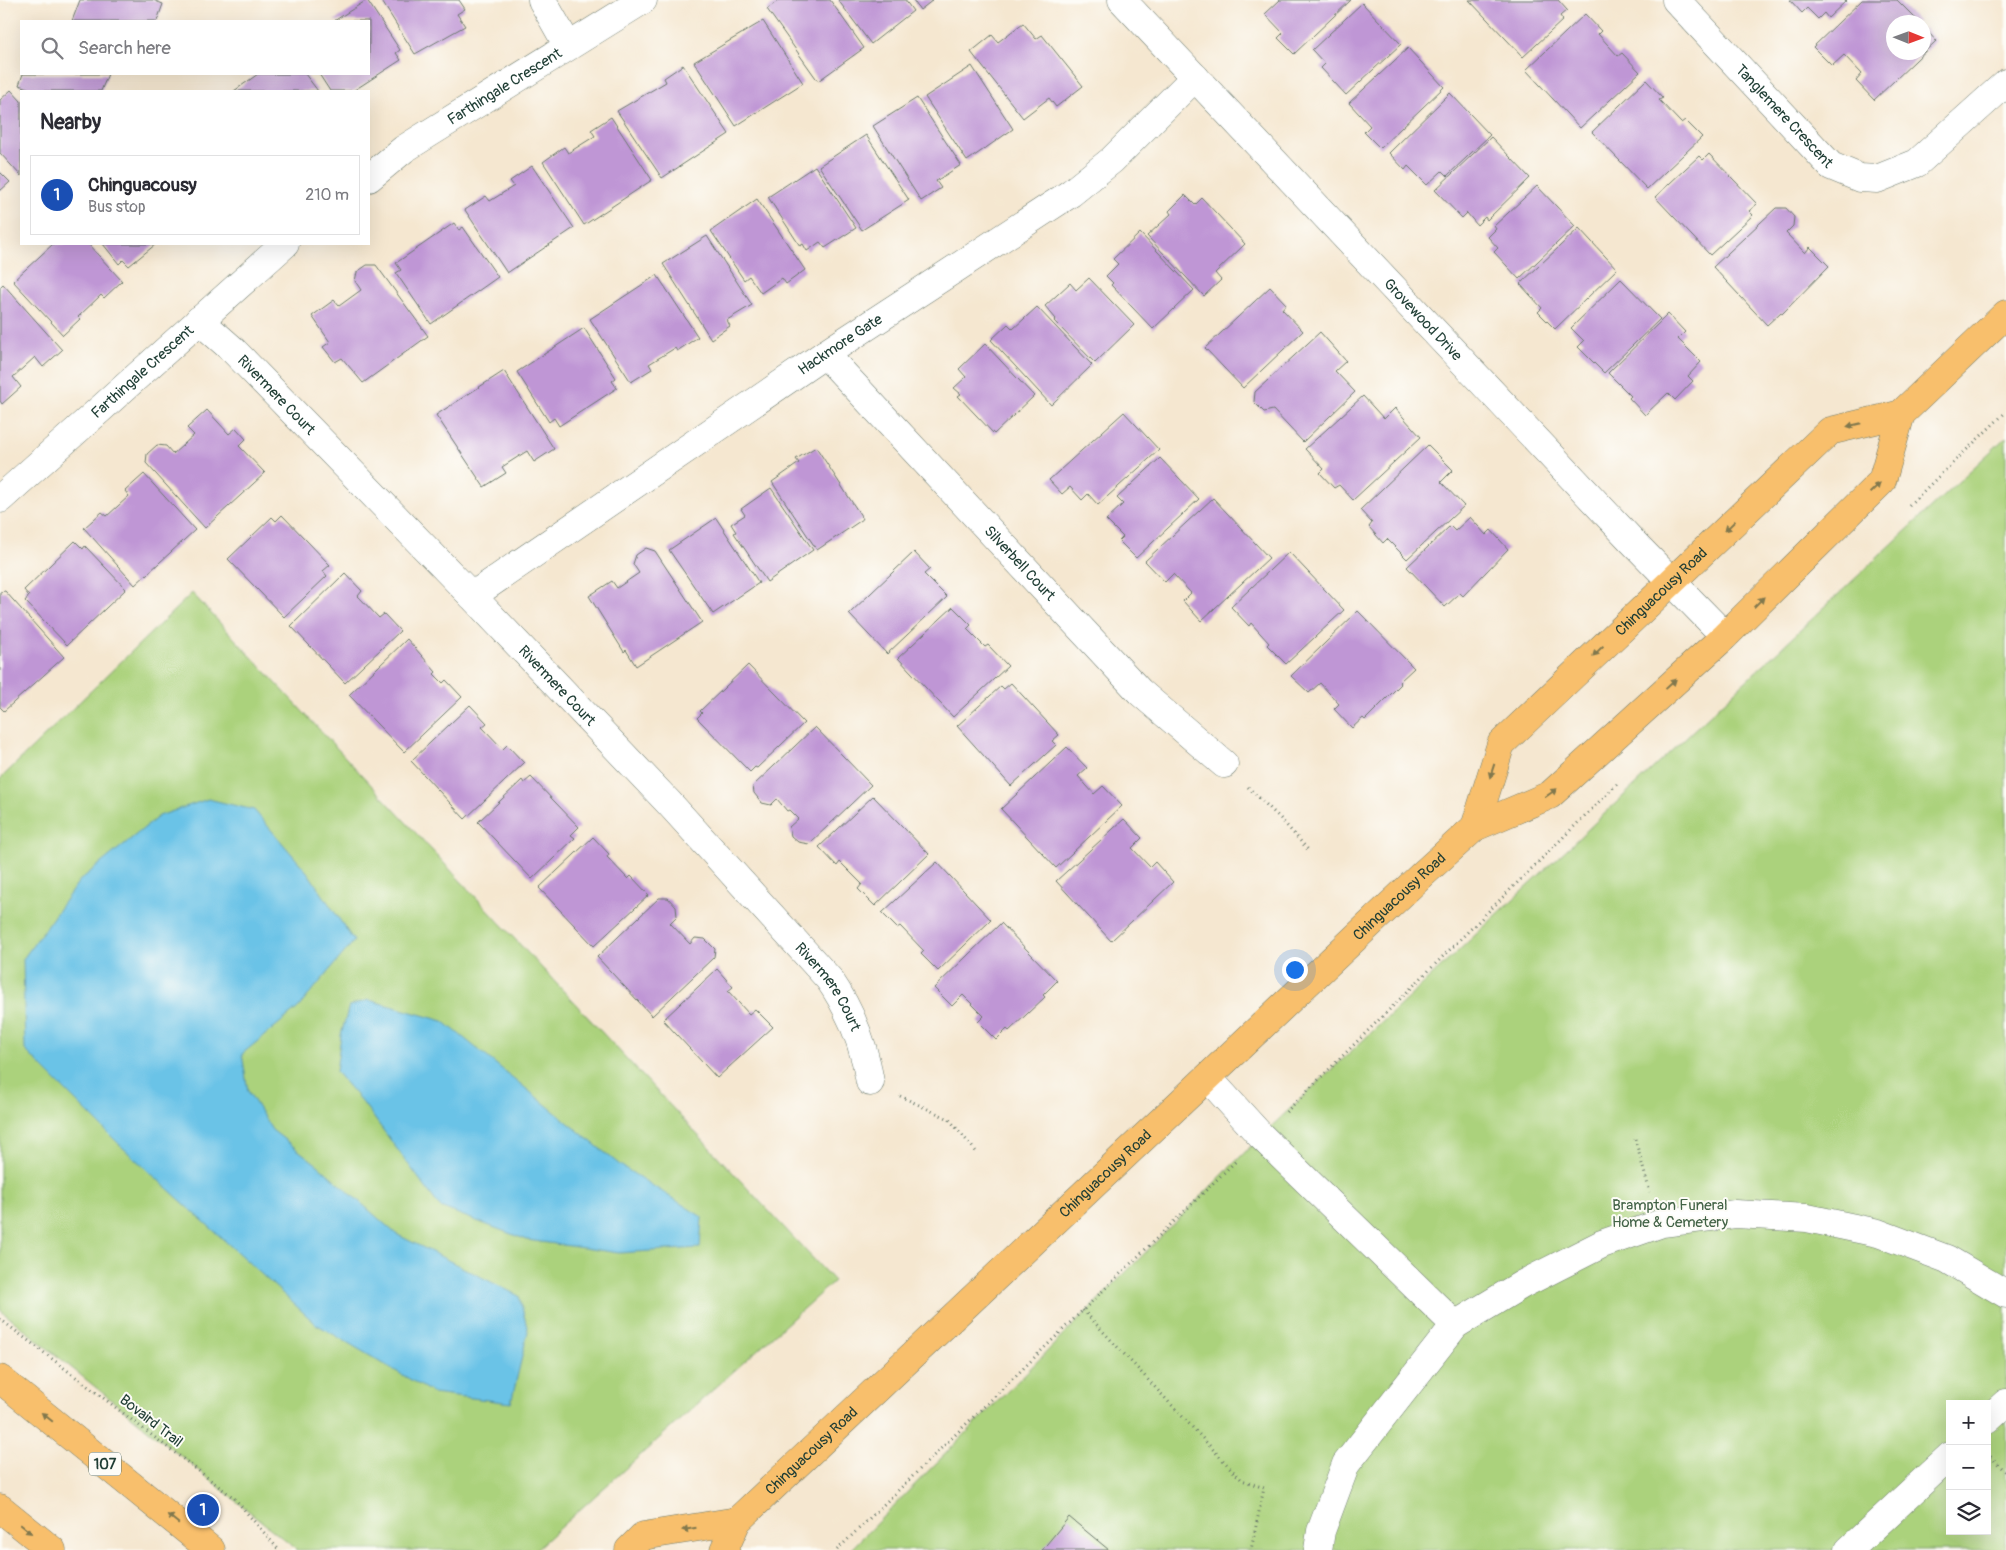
<!DOCTYPE html>
<html lang="en">
<head>
<meta charset="utf-8">
<style>
	:root { --surface:#fff; --page:#f2f2f3; --text:#2b2b33; --muted:#7c7c81; --line:#e1e1e2; --accent:#0b8043 }
	body { margin:0; font-family:Pangolin,sans-serif; background:var(--page); color:var(--text) }
	.controls { position:absolute; right:15px; bottom:15px; display:grid; overflow:hidden; border-radius:0px; box-shadow:0 5px 20px #0002 }
	.controls button { width:45px; height:45px; display:grid; place-items:center; padding:0; border:0; border-bottom:1px solid var(--line); background:var(--surface); color:var(--text); font:25px sans-serif }
	.compass { position:absolute; left:1886px; top:15px; width:45px; height:45px; border-radius:50%; background:var(--surface); box-shadow:0 5px 20px #0002; rotate:91deg }
	.you { position:absolute; left:1294px; top:969px; width:18px; height:18px; margin:-12px; border:4px solid #fff; border-radius:50%; background:#1a73e8; box-shadow:0 0 0 8px #1a73e833 }
	.badge { display:grid; place-items:center; width:32px; height:32px; border-radius:50%; background:var(--accent); color:#fff; font-size:16px; font-weight:700 }
	.pin { position:absolute; translate:-50% -50%; border:2px solid #fff; box-shadow:0 1px 5px #0006 }
	.list { margin:0; padding:0; list-style:none }
	h2 { display:flex; justify-content:space-between; align-items:center; height:65px; margin:0; padding:0 20px; font-size:21px }
	h2 small { font-size:16px; font-weight:400; color:var(--muted) }
	.list li { display:grid; grid-template-columns:32px 1fr auto; gap:15px; align-items:center; box-sizing:border-box; height:80px; margin:0 10px 10px; padding:0 10px; border:1px solid var(--line); border-radius:0px }
	.list b { display:block; font-size:19px; white-space:nowrap }
	.list p { margin:0; font-size:16px; white-space:nowrap; color:var(--muted) }
	.list em { font-size:16px; font-style:normal; color:var(--muted) }
	.icon { flex:none; width:28px; height:28px; fill:none; stroke:currentColor; stroke-width:2; stroke-linecap:round; stroke-linejoin:round }
	.map { position:relative; flex:none; width:2006px; height:1550px; overflow:hidden }
	.search { position:absolute; background:var(--surface); box-shadow:0 5px 20px #0002; left:20px; top:20px; width:350px; height:55px; display:flex; align-items:center; gap:12px; box-sizing:border-box; padding:0 18px; border-radius:0px; color:var(--muted); font-size:19px }
	.panel { position:absolute; background:var(--surface); box-shadow:0 5px 20px #0002; left:20px; top:90px; width:350px; height:155px; border-radius:0px }
	.map>svg:first-child { display:block }
	.green { fill:#abd27c; stroke:#658858; fill-rule:evenodd }
	.water { fill:#6ac3e7; stroke:#44808e }
	.building { fill:#bf96d5 }
	.lines { fill:none; stroke-linecap:round; stroke-linejoin:round }
	.minor-casing { stroke:#6a786b; stroke-width:29 }
	.major-casing { stroke:#6a786b; stroke-width:29 }
	.path { stroke:#6a786b; stroke-width:3; stroke-dasharray:1 4; stroke-linecap:butt }
	.minor { stroke:#fff; stroke-width:28 }
	.major { stroke:#f8bf6c; stroke-width:28 }
	.oneway { fill:#81784d }
	.labels { text-anchor:middle; dominant-baseline:central; stroke-width:4; stroke-linejoin:round; paint-order:stroke }
	.shield { fill:#fdfcf7; stroke:#62766e; stroke-width:1 }
	.shield-label { font-size:14px; font-weight:bold; fill:#1f3d34 }
	.street-label { font-size:15px; fill:#1f3d34; stroke:#fdfcf7 }
	.park-label { font-size:15px; fill:#426246; stroke:#fdfcf7 }
</style>
</head>
<body>
<div class="map">
<svg width="2006" height="1550" viewBox="0 0 2006 1550">
	<rect width="100%" height="100%" fill="#fdfcf7"/>
	<filter id="ink" filterUnits="userSpaceOnUse"><feTurbulence type="fractalNoise" baseFrequency=".02" numOctaves="2"/><feDisplacementMap in="SourceGraphic" scale="10" xChannelSelector="R" yChannelSelector="G"/><feConvolveMatrix kernelMatrix="1 2 1 2 8 2 1 2 1" color-interpolation-filters="sRGB"/></filter>
	<filter id="wash" filterUnits="userSpaceOnUse"><feTurbulence type="fractalNoise" baseFrequency=".0096" numOctaves="4" result="noise"/><feDisplacementMap in="SourceGraphic" scale="20" xChannelSelector="R" yChannelSelector="G"/><feGaussianBlur stdDeviation="1.12" result="paint"/><feColorMatrix in="noise" values="0 0 0 0 0 0 0 0 0 0 0 0 0 0 0 0 0 1.4 0 .05"/><feComposite in="paint" operator="in"/></filter>
	<g filter="url(#wash)">
		<rect width="100%" height="100%" fill="#f5e7d0"/>
		<g class="green">
			<path d="M2006,437V1550H850L1261,1136ZM1950,1404H1987V1531H1950Z"/>
			<polygon points="192,593 834,1281 535,1550 297,1550 0,1310 0,779"/>
		</g>
		<g class="water">
			<polygon points="208,799 254,810 308,873 354,941 298,1008 242,1054 248,1091 272,1130 319,1166 396,1234 519,1296 528,1331 511,1403 433,1393 316,1324 122,1147 25,1050 23,959 79,881 159,816"/>
			<polygon points="369,1000 443,1021 620,1165 702,1217 700,1248 619,1253 527,1240 440,1207 363,1103 336,1072 341,1035 349,1006"/>
		</g>
		<g id="blocks">
			<g class="building">
				<polygon points="80,0 153,0 163,4 157,21 72,21"/>
				<polygon points="367,0 400,50 396,53 401,60 353,91 330,91 319,74 369,74 369,21 334,21"/>
				<polygon points="381,0 459,0 465,9 457,14 465,26 415,54"/>
				<polygon points="779,0 830,0 864,48 818,81 767,9"/>
				<polygon points="838,0 905,0 913,11 871,44"/>
				<polygon points="913,0 933,0 920,10"/>
				<polygon points="1280,0 1351,0 1294,54 1278,38 1283,33 1265,14"/>
				<polygon points="1469,0 1558,0 1567,10 1560,16 1563,20 1523,57"/>
				<polygon points="1790,0 1847,0 1828,18 1824,13 1818,19 1807,8 1802,13"/>
				<polygon points="1862,0 1897,0 1919,22 1894,22 1894,52 1924,52 1924,27 1936,41 1874,100 1856,81 1862,74 1844,55 1832,66 1813,47"/>
				<polygon points="1362,3 1401,44 1346,95 1321,68 1325,64 1312,50"/>
				<polygon points="1585,14 1601,31 1598,34 1618,56 1622,53 1640,72 1580,128 1526,70"/>
				<polygon points="763,21 803,83 736,126 694,62"/>
				<polygon points="1023,23 1036,39 1042,35 1083,86 1056,107 1049,98 1023,118 971,52 992,35 998,42"/>
				<polygon points="1408,48 1444,87 1380,148 1364,132 1370,126 1349,103"/>
				<polygon points="683,65 729,134 662,178 617,111 666,82 664,78"/>
				<polygon points="972,66 1013,129 967,161 925,97"/>
				<polygon points="23,74 108,74 101,91 36,91 19,85"/>
				<polygon points="258,74 305,74 318,91 234,91"/>
				<polygon points="1646,80 1663,98 1659,100 1681,123 1685,120 1702,137 1647,189 1592,132"/>
				<polygon points="11,90 21,101 21,176 0,153 0,100"/>
				<polygon points="1450,93 1490,135 1447,176 1442,171 1427,185 1408,166 1405,170 1389,153"/>
				<polygon points="917,98 961,165 936,181 941,188 921,201 873,126"/>
				<polygon points="611,117 652,180 584,225 543,162 564,147 568,153 595,136 591,130"/>
				<polygon points="866,135 909,200 862,230 819,166"/>
				<polygon points="1491,137 1530,178 1487,220 1485,217 1477,225 1467,213 1462,218 1435,190"/>
				<polygon points="1709,154 1757,204 1749,211 1753,215 1710,255 1655,197 1699,156 1703,160"/>
				<polygon points="532,166 574,228 507,273 465,210 486,196 490,201 514,186 510,181"/>
				<polygon points="815,166 856,228 825,248 820,242 807,251 803,244 800,246 768,197"/>
				<polygon points="0,172 10,182 0,191"/>
				<polygon points="1537,186 1575,226 1519,279 1494,252 1498,248 1488,237 1496,229 1494,226"/>
				<polygon points="1185,195 1195,205 1202,198 1245,244 1215,273 1221,280 1204,296 1147,236 1171,214 1169,211"/>
				<polygon points="757,199 805,270 786,284 782,278 761,293 749,276 744,280 711,231"/>
				<polygon points="1776,208 1786,208 1794,217 1793,226 1786,233 1805,253 1810,247 1829,266 1782,314 1781,312 1767,325 1713,267"/>
				<polygon points="454,223 459,230 463,227 498,277 431,324 396,273 401,270 396,263"/>
				<polygon points="1579,228 1617,269 1555,329 1538,312 1542,308 1520,284"/>
				<polygon points="1140,233 1194,290 1153,329 1111,285 1113,283 1106,276 1118,264 1113,259"/>
				<polygon points="707,236 752,305 727,320 730,326 711,339 663,264"/>
				<polygon points="53,244 88,244 122,281 104,298 101,295 78,317 80,319 63,335 13,281"/>
				<polygon points="103,244 156,244 129,266 123,260 119,264"/>
				<polygon points="367,265 376,265 428,336 363,383 342,358 335,362 323,347 330,342 312,316 334,300 339,306 361,290 355,281 357,272"/>
				<polygon points="657,275 698,337 677,351 675,348 649,364 652,369 631,382 590,319"/>
				<polygon points="1089,278 1134,325 1095,363 1054,321 1056,319 1045,306 1070,283 1076,290"/>
				<polygon points="1621,279 1660,319 1604,373 1578,347 1584,341 1571,328"/>
				<polygon points="3,284 62,350 43,367 35,357 13,377 21,387 2,404 0,401 0,287"/>
				<polygon points="1270,287 1286,304 1282,309 1303,331 1243,388 1205,348"/>
				<polygon points="1037,307 1092,365 1051,405 991,340 1008,324 1013,329"/>
				<polygon points="1668,314 1685,332 1678,339 1701,362 1688,376 1693,381 1675,400 1668,393 1645,415 1629,398 1631,396 1608,373"/>
				<polygon points="584,328 616,378 612,381 617,388 559,426 554,418 549,422 517,372"/>
				<polygon points="1320,332 1346,361 1335,371 1355,392 1303,442 1273,410 1264,412 1254,402 1255,392"/>
				<polygon points="985,344 1034,396 994,434 958,396 961,394 954,388 966,377 959,369"/>
				<polygon points="504,371 554,449 534,462 527,451 502,467 506,473 484,487 436,415"/>
				<polygon points="1363,396 1384,419 1395,408 1421,437 1353,500 1339,485 1334,488 1320,473 1324,469 1305,449"/>
				<polygon points="207,410 229,434 236,428 246,439 239,446 265,473 205,528 146,463 147,454 157,445 166,446 173,454 194,435 187,428"/>
				<polygon points="1124,412 1159,450 1098,505 1088,494 1082,500 1070,487 1062,494 1049,480"/>
				<polygon points="1428,445 1453,470 1441,482 1464,506 1407,559 1387,539 1383,543 1369,527 1372,523 1360,510"/>
				<polygon points="816,447 863,519 817,550 772,482 799,463 796,459"/>
				<polygon points="1160,458 1199,499 1136,558 1119,541 1123,537 1106,520 1123,504 1117,498"/>
				<polygon points="144,474 195,530 135,585 84,528 102,512 107,516 129,496 125,491"/>
				<polygon points="771,488 813,550 767,582 734,533 736,532 731,524 745,515 741,509"/>
				<polygon points="1213,498 1269,558 1201,621 1183,601 1191,593 1173,574 1165,582 1145,561"/>
				<polygon points="282,515 330,565 323,571 327,576 284,617 228,559 272,517 276,521"/>
				<polygon points="1470,517 1486,535 1491,530 1508,549 1463,596 1460,593 1445,607 1407,567 1450,526 1455,531"/>
				<polygon points="716,518 759,583 713,614 669,550"/>
				<polygon points="75,541 83,549 85,546 126,589 67,645 25,601 29,596 24,590"/>
				<polygon points="646,548 655,551 702,622 636,666 626,650 624,652 589,596 612,581 617,588 639,573 633,564 636,555"/>
				<polygon points="914,552 930,569 924,574 947,597 887,654 849,614"/>
				<polygon points="1289,552 1344,610 1286,664 1267,645 1269,643 1251,623 1249,626 1231,607"/>
				<polygon points="345,573 362,591 358,596 379,618 384,614 400,631 345,683 291,626"/>
				<polygon points="5,591 64,657 4,711 0,707 0,592"/>
				<polygon points="953,607 971,625 967,629 985,647 988,645 1008,666 953,717 898,658"/>
				<polygon points="1358,611 1414,668 1399,682 1401,684 1365,720 1363,718 1352,728 1334,709 1339,704 1320,683 1309,693 1291,676"/>
				<polygon points="407,639 436,672 434,674 443,683 446,680 462,697 404,752 349,695"/>
				<polygon points="748,665 804,723 757,768 755,767 750,772 697,718 702,713 700,711"/>
				<polygon points="1011,683 1059,735 1052,741 1056,745 1011,786 957,726 1001,686 1004,689"/>
				<polygon points="470,705 487,723 482,727 503,749 507,745 524,763 465,819 411,761"/>
				<polygon points="815,727 871,785 809,844 798,842 791,836 789,827 798,819 789,810 787,811 777,799 771,805 762,803 754,793 753,786"/>
				<polygon points="1067,747 1087,768 1078,776 1094,794 1103,786 1122,806 1056,868 1001,809"/>
				<polygon points="531,777 579,827 571,835 575,838 532,879 478,822 522,780 524,783"/>
				<polygon points="873,796 929,854 875,906 858,889 862,884 840,862 837,866 819,847"/>
				<polygon points="1124,819 1142,838 1132,848 1150,867 1155,862 1173,882 1111,941 1056,881"/>
				<polygon points="593,837 609,854 607,857 628,879 631,876 649,895 594,946 539,888"/>
				<polygon points="937,862 991,920 938,971 921,954 924,951 900,926 897,928 882,913"/>
				<polygon points="659,898 668,898 676,907 677,916 670,923 690,944 695,938 705,939 715,949 714,957 652,1016 597,957"/>
				<polygon points="1001,923 1057,981 1043,995 1045,997 1009,1031 1007,1029 996,1040 978,1022 984,1016 963,995 952,1006 934,988"/>
				<polygon points="717,969 733,987 728,991 749,1014 755,1009 773,1027 717,1078 663,1020"/>
				<polygon points="1069,1517 1109,1550 1042,1550"/>
			</g>
		</g>
	</g>
	<g filter="url(#ink)">
		<use href="#blocks" fill-opacity="0" stroke="#6a786b" stroke-width="1"/>
		<g class="lines">
			<g class="minor-casing">
				<g id="minor">
					<polyline points="542,0 568,46"/>
					<path id="s1" d="M1122,0L1631,540L1725,636"/>
					<path id="s2" d="M1676,0L1831,166L1860,178L1877,179L1917,163L2006,83"/>
					<path id="s3" d="M369,178L404,149L643,0"/>
					<path id="s4" d="M199,320L232,349L472,596L669,803L829,979C851,1011 864,1044 870,1082"/>
					<path id="s5" d="M825,354L1140,692L1224,764"/>
					<path id="s6" d="M0,499L285,244"/>
					<path id="s7" d="M472,596L825,354L1071,193L1112,160L1195,77"/>
					<polyline points="1208,1078 1261,1136 1455,1325"/>
					<polyline points="1987,1420 2006,1403"/>
					<polyline points="1318,1550 1321,1531 1346,1464 1455,1325 1523,1284 1602,1244 1662,1223 1735,1214 1807,1218 1878,1233 1947,1259 2006,1294"/>
					<polyline points="1849,1550 1950,1456"/>
				</g>
			</g>
			<g class="major-casing">
				<g id="major">
					<path id="s8" d="M1475,827L1501,744L1830,431L1901,414"/>
					<polyline points="0,1379 211,1550"/>
					<polyline points="0,1508 52,1550"/>
					<polyline points="629,1550 643,1536 737,1521"/>
					<path id="s9" d="M724,1550L737,1521L1423,874L1475,827L1550,795L1725,636L1882,481L1901,414L2006,314"/>
				</g>
			</g>
			<g class="path">
				<polyline points="1909,505 2006,412"/>
				<polyline points="1248,787 1280,818 1310,852"/>
				<polyline points="900,1096 949,1119 978,1154"/>
				<polyline points="1286,1112 1619,782"/>
				<polyline points="1635,1139 1650,1192"/>
				<polyline points="1083,1310 1234,1472 1242,1480 1264,1488 1251,1550"/>
				<polyline points="0,1319 234,1498 279,1550"/>
				<polyline points="1987,1453 2006,1472"/>
				<polyline points="837,1550 1237,1160"/>
			</g>
			<use href="#minor" class="minor"/>
			<use href="#major" class="major"/>
		</g>
		<defs><path id="oneway-solid" d="M-6-.8H1V-3.2L6.5 0L1 3.2V.8H-6Z" transform="scale(1.25)"/></defs>
		<g class="oneway">
			<use href="#oneway-solid" transform="translate(1854 425) rotate(167)"/>
			<use href="#oneway-solid" transform="translate(1875 488) rotate(-44)"/>
			<use href="#oneway-solid" transform="translate(1730 526) rotate(136)"/>
			<use href="#oneway-solid" transform="translate(1759 602) rotate(-45)"/>
			<use href="#oneway-solid" transform="translate(1598 651) rotate(136)"/>
			<use href="#oneway-solid" transform="translate(1671 684) rotate(-43)"/>
			<use href="#oneway-solid" transform="translate(1492 771) rotate(108)"/>
			<use href="#oneway-solid" transform="translate(1551 793) rotate(-35)"/>
			<use href="#oneway-solid" transform="translate(47 1417) rotate(-141)"/>
			<use href="#oneway-solid" transform="translate(173 1519) rotate(-141)"/>
			<use href="#oneway-solid" transform="translate(26 1529) rotate(39)"/>
			<use href="#oneway-solid" transform="translate(689 1529) rotate(171)"/>
		</g>
	</g>
	<g class="labels">
		<rect class="shield" x="89" y="1452.5" width="32" height="23" rx="4"/>
		<g class="shield-label">
			<text x="105" y="1464">107</text>
		</g>
		<g class="street-label">
			<text stroke="none"><textPath href="#s3" startOffset="164">Farthingale Crescent</textPath></text>
			<text stroke="none"><textPath href="#s2" startOffset="159">Tanglemere Crescent</textPath></text>
			<text stroke="none"><textPath href="#s1" startOffset="439">Grovewood Drive</textPath></text>
			<text stroke="none"><textPath href="#s7" startOffset="446">Hackmore Gate</textPath></text>
			<text stroke="none"><textPath href="#s6" startOffset="191">Farthingale Crescent</textPath></text>
			<text stroke="none"><textPath href="#s4" startOffset="108">Rivermere Court</textPath></text>
			<text stroke="none"><textPath href="#s5" startOffset="286">Silverbell Court</textPath></text>
			<text stroke="none"><textPath href="#s8" startOffset="308">Chinguacousy Road</textPath></text>
			<text stroke="none"><textPath href="#s4" startOffset="512">Rivermere Court</textPath></text>
			<text stroke="none"><textPath href="#s9" startOffset="942">Chinguacousy Road</textPath></text>
			<text stroke="none"><textPath href="#s4" startOffset="918">Rivermere Court</textPath></text>
			<text stroke="none"><textPath href="#s9" startOffset="538">Chinguacousy Road</textPath></text>
			<text transform="translate(151 1421) rotate(38)">Bovaird Trail</text>
			<text stroke="none"><textPath href="#s9" startOffset="134">Chinguacousy Road</textPath></text>
		</g>
		<g class="park-label">
			<text x="1670" y="1205">Brampton Funeral<tspan x="1670" dy="17">Home &amp; Cemetery</tspan></text>
		</g>
	</g>
</svg>
<div class="controls">
<button>+</button>
<button>−</button>
<button><svg class="icon" aria-label="layers" viewBox="0 0 24 24"><path d="M12 4l9 5-9 5-9-5zM3 14l9 5 9-5"/></svg></button>
</div>
<svg class="compass" viewBox="-18 -18 36 36"><path d="M0-13l5 13h-10z" fill="#e53935"/><path d="M0 13l5-13h-10z" fill="#7c7c81"/></svg>
<div class="you"></div>
<div class="pin badge" style="left:203px;top:1510px;background:#1a4fb4">1</div>
<div class="search"><svg class="icon" aria-label="search" viewBox="0 0 24 24"><circle cx="10" cy="10" r="6"/><path d="M15 15l6 6"/></svg>Search here</div>
<section class="panel">
<h2>Nearby<small></small></h2>
<ul class="list">
<li><span class="badge" style="background:#1a4fb4">1</span><div><b>Chinguacousy</b><p>Bus stop</p></div><em>210 m</em></li>
</ul>
</section>
</div>
</body>
</html>
